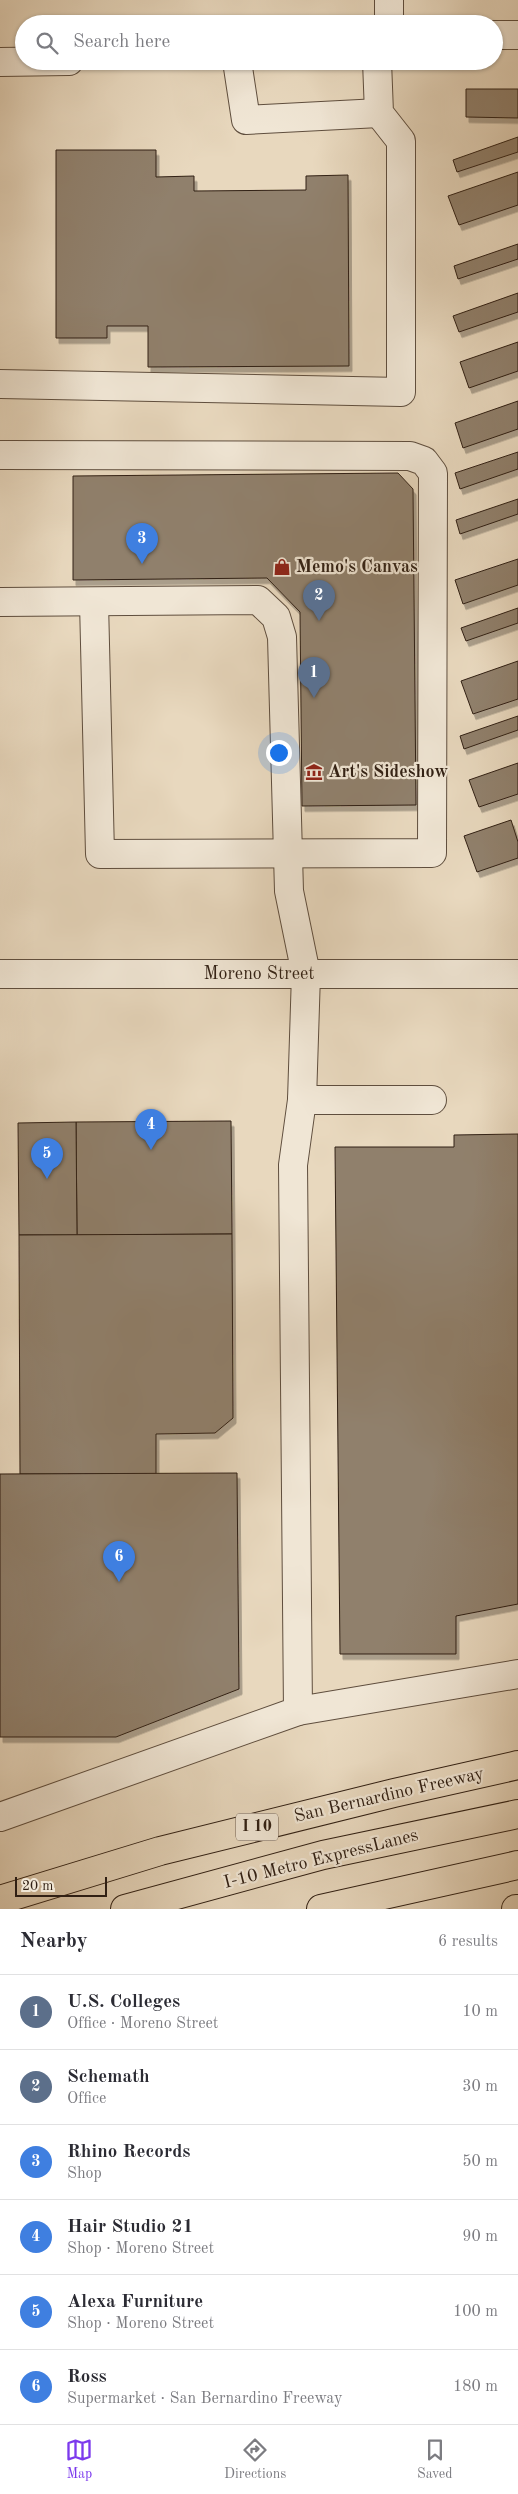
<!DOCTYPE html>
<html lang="en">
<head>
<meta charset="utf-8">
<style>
	:root { --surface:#fff; --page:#f7f7f7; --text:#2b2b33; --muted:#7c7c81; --line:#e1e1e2; --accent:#7c3aed }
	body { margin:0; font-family:"Old Standard TT",serif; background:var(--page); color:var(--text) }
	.scale { position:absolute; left:15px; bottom:12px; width:92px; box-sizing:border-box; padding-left:5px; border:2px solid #312014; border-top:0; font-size:14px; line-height:18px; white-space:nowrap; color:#312014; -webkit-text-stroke:4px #f0e6d5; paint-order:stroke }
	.you { position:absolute; left:278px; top:752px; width:18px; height:18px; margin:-12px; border:4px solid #fff; border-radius:50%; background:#1a73e8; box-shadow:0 0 0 8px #1a73e833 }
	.badge { display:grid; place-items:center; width:32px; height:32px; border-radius:50%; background:var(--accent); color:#fff; font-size:16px; font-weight:700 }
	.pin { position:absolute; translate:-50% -41px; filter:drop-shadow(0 1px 2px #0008) }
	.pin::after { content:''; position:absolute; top:26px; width:18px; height:15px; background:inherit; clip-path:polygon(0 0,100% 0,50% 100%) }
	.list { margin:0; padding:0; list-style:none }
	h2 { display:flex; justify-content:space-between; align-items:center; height:65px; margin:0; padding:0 20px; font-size:21px }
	h2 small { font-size:16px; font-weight:400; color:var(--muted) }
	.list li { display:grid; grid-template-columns:32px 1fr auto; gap:15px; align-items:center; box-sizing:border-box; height:75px; padding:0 20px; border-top:1px solid var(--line) }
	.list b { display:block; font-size:19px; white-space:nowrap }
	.list p { margin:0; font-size:16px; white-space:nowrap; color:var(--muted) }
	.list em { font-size:16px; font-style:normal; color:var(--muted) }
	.icon { flex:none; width:28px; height:28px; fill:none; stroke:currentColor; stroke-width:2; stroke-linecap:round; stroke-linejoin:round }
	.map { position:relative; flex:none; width:518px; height:1909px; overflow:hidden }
	.search { position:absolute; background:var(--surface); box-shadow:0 1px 4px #0004; left:15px; right:15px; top:15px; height:55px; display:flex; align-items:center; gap:12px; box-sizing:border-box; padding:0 18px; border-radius:28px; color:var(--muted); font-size:19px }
	.sheet { height:515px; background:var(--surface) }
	nav { display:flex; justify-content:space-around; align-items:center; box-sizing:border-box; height:70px; border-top:1px solid var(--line); background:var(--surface); font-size:14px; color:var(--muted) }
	nav a { display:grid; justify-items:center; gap:2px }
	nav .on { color:var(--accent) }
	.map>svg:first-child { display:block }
	.building { fill:#90806c; stroke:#312014; filter:url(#shadow) }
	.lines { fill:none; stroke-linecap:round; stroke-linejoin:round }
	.minor-casing { stroke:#5f4e3e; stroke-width:30 }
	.highway-casing { stroke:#312014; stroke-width:30 }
	.minor { stroke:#f0e6d5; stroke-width:28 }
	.highway { stroke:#e8d8be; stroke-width:28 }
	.labels { text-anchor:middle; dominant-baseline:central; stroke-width:4.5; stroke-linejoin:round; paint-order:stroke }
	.shield { fill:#f0e6d5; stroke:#6a5b4e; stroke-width:1 }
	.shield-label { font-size:16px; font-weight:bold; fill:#312014 }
	.poi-label { font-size:18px; font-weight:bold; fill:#312014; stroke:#f0e6d5; text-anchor:start }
	.street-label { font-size:18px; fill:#312014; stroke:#f0e6d5 }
</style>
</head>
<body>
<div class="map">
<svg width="518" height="1909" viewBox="0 0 518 1909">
	<defs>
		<filter id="shadow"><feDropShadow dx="3" dy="5.5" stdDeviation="0" flood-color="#0004"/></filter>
	</defs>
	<rect width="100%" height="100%" fill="#e8d8be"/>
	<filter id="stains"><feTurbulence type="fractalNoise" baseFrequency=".004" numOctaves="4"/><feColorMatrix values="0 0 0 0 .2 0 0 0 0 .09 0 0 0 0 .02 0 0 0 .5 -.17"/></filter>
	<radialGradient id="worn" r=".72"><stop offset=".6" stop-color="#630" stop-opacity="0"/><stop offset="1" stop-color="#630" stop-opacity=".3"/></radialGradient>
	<g class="building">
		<polygon points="466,89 518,89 518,118 466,117"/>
		<polygon points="518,137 518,152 457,172 453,160"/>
		<polygon points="56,150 156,150 156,177 194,176 194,191 306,190 306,176 348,175 349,366 148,367 148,326 107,326 107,338 56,338"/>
		<polygon points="518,172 518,205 459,225 448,196"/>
		<polygon points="518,244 518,259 458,279 454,266"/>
		<polygon points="518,293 518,312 459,332 453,316"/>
		<polygon points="518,342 518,371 469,388 460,362"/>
		<polygon points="518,401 518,429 463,448 455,423"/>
		<polygon points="518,452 518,469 460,489 455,473"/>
		<polygon points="398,473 413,489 416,805 302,806 300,612 267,578 73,580 73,476"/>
		<polygon points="518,499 518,514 460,534 456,520"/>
		<polygon points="518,559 518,585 463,604 455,580"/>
		<polygon points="518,608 518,623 466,641 461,628"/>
		<polygon points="518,661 518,699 473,714 461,681"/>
		<polygon points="518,716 518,730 464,749 460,736"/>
		<polygon points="518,763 518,794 479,807 469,780"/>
		<polygon points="511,820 518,842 518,858 477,872 464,836"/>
		<polygon points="231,1121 232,1234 77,1235 76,1122"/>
		<polygon points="76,1122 77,1235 19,1235 18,1123"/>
		<polygon points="518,1134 518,1604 456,1616 456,1654 340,1654 335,1147 454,1147 454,1135"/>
		<polygon points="232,1234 233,1418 215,1433 156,1434 156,1474 20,1474 19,1235"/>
		<polygon points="237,1473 239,1689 116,1737 0,1737 0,1474"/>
	</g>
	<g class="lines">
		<g class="minor-casing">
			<g id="minor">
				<polyline points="389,24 389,0"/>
				<polyline points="494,35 518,35"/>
				<polyline points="237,61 246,120 379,113"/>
				<polyline points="0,62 69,61"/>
				<polyline points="0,384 401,392 401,141 379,113 377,61"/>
				<polyline points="0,455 410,456 424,461 433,473 432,853 100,854 94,602"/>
				<polyline points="0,602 258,600 276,617 282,637 289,891 306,974 302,1100 293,1165 298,1711 0,1817"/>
				<polyline points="0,974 518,974"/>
				<polyline points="302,1100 432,1100"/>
				<polyline points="298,1711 518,1674"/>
			</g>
		</g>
		<g class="highway-casing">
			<g id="highway">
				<polyline points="0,1900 160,1851 394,1793 518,1765"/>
				<polyline points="125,1909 323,1855 518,1814"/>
				<polyline points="321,1909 518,1865"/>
				<polyline points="516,1909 518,1909"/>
			</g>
		</g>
		<use href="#minor" class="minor"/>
		<use href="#highway" class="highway"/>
	</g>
	<defs>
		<g id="shop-bare" transform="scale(1.35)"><path d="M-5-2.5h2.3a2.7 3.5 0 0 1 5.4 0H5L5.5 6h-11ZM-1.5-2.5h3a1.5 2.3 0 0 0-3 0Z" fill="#8f2418" stroke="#f0e6d5" stroke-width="2.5" paint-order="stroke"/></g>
		<g id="museum-bare" transform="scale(1.35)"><path d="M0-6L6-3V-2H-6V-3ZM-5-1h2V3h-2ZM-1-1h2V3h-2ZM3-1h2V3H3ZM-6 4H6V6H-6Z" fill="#8f2418" stroke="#f0e6d5" stroke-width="2.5" paint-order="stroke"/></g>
	</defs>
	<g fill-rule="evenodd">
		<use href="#shop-bare" x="282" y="567"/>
		<use href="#museum-bare" x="314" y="772"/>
	</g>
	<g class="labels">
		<rect class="shield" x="236" y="1813.5" width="42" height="27" rx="4"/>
		<g class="shield-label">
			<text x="257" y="1827">I 10</text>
		</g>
		<g class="poi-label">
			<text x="296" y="567">Memo's Canvas</text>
			<text x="328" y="772">Art's Sideshow</text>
		</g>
		<g class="street-label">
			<text x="259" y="974">Moreno Street</text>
			<text transform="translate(389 1795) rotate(-13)">San Bernardino Freeway</text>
			<text transform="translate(321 1859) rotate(-14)">I-10 Metro ExpressLanes</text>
		</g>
	</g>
	<rect width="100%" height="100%" filter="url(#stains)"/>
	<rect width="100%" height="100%" fill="url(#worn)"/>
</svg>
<div class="scale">20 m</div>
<div class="you"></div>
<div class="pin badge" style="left:314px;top:698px;background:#5c6f8a">1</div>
<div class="pin badge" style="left:319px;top:621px;background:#5c6f8a">2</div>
<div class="pin badge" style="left:142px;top:564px;background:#3f7fe0">3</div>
<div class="pin badge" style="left:151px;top:1150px;background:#3f7fe0">4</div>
<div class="pin badge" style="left:47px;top:1179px;background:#3f7fe0">5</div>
<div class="pin badge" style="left:119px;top:1582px;background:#3f7fe0">6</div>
<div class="search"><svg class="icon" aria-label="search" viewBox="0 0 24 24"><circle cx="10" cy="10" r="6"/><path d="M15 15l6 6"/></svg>Search here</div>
</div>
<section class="sheet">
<h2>Nearby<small>6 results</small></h2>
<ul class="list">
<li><span class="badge" style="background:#5c6f8a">1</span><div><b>U.S. Colleges</b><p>Office · Moreno Street</p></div><em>10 m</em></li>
<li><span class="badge" style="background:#5c6f8a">2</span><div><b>Schemath</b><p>Office</p></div><em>30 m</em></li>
<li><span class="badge" style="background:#3f7fe0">3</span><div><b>Rhino Records</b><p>Shop</p></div><em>50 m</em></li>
<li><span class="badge" style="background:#3f7fe0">4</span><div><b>Hair Studio 21</b><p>Shop · Moreno Street</p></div><em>90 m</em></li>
<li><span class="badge" style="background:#3f7fe0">5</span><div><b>Alexa Furniture</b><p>Shop · Moreno Street</p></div><em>100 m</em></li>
<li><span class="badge" style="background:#3f7fe0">6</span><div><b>Ross</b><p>Supermarket · San Bernardino Freeway</p></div><em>180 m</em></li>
</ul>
</section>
<nav>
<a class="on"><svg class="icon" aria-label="map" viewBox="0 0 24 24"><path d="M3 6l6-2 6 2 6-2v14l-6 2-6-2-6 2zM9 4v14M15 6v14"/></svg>Map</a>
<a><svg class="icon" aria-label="directions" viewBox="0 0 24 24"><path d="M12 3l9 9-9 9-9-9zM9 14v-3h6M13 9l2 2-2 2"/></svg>Directions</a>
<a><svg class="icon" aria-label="saved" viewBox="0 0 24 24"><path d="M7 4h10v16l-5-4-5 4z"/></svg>Saved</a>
</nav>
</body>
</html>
